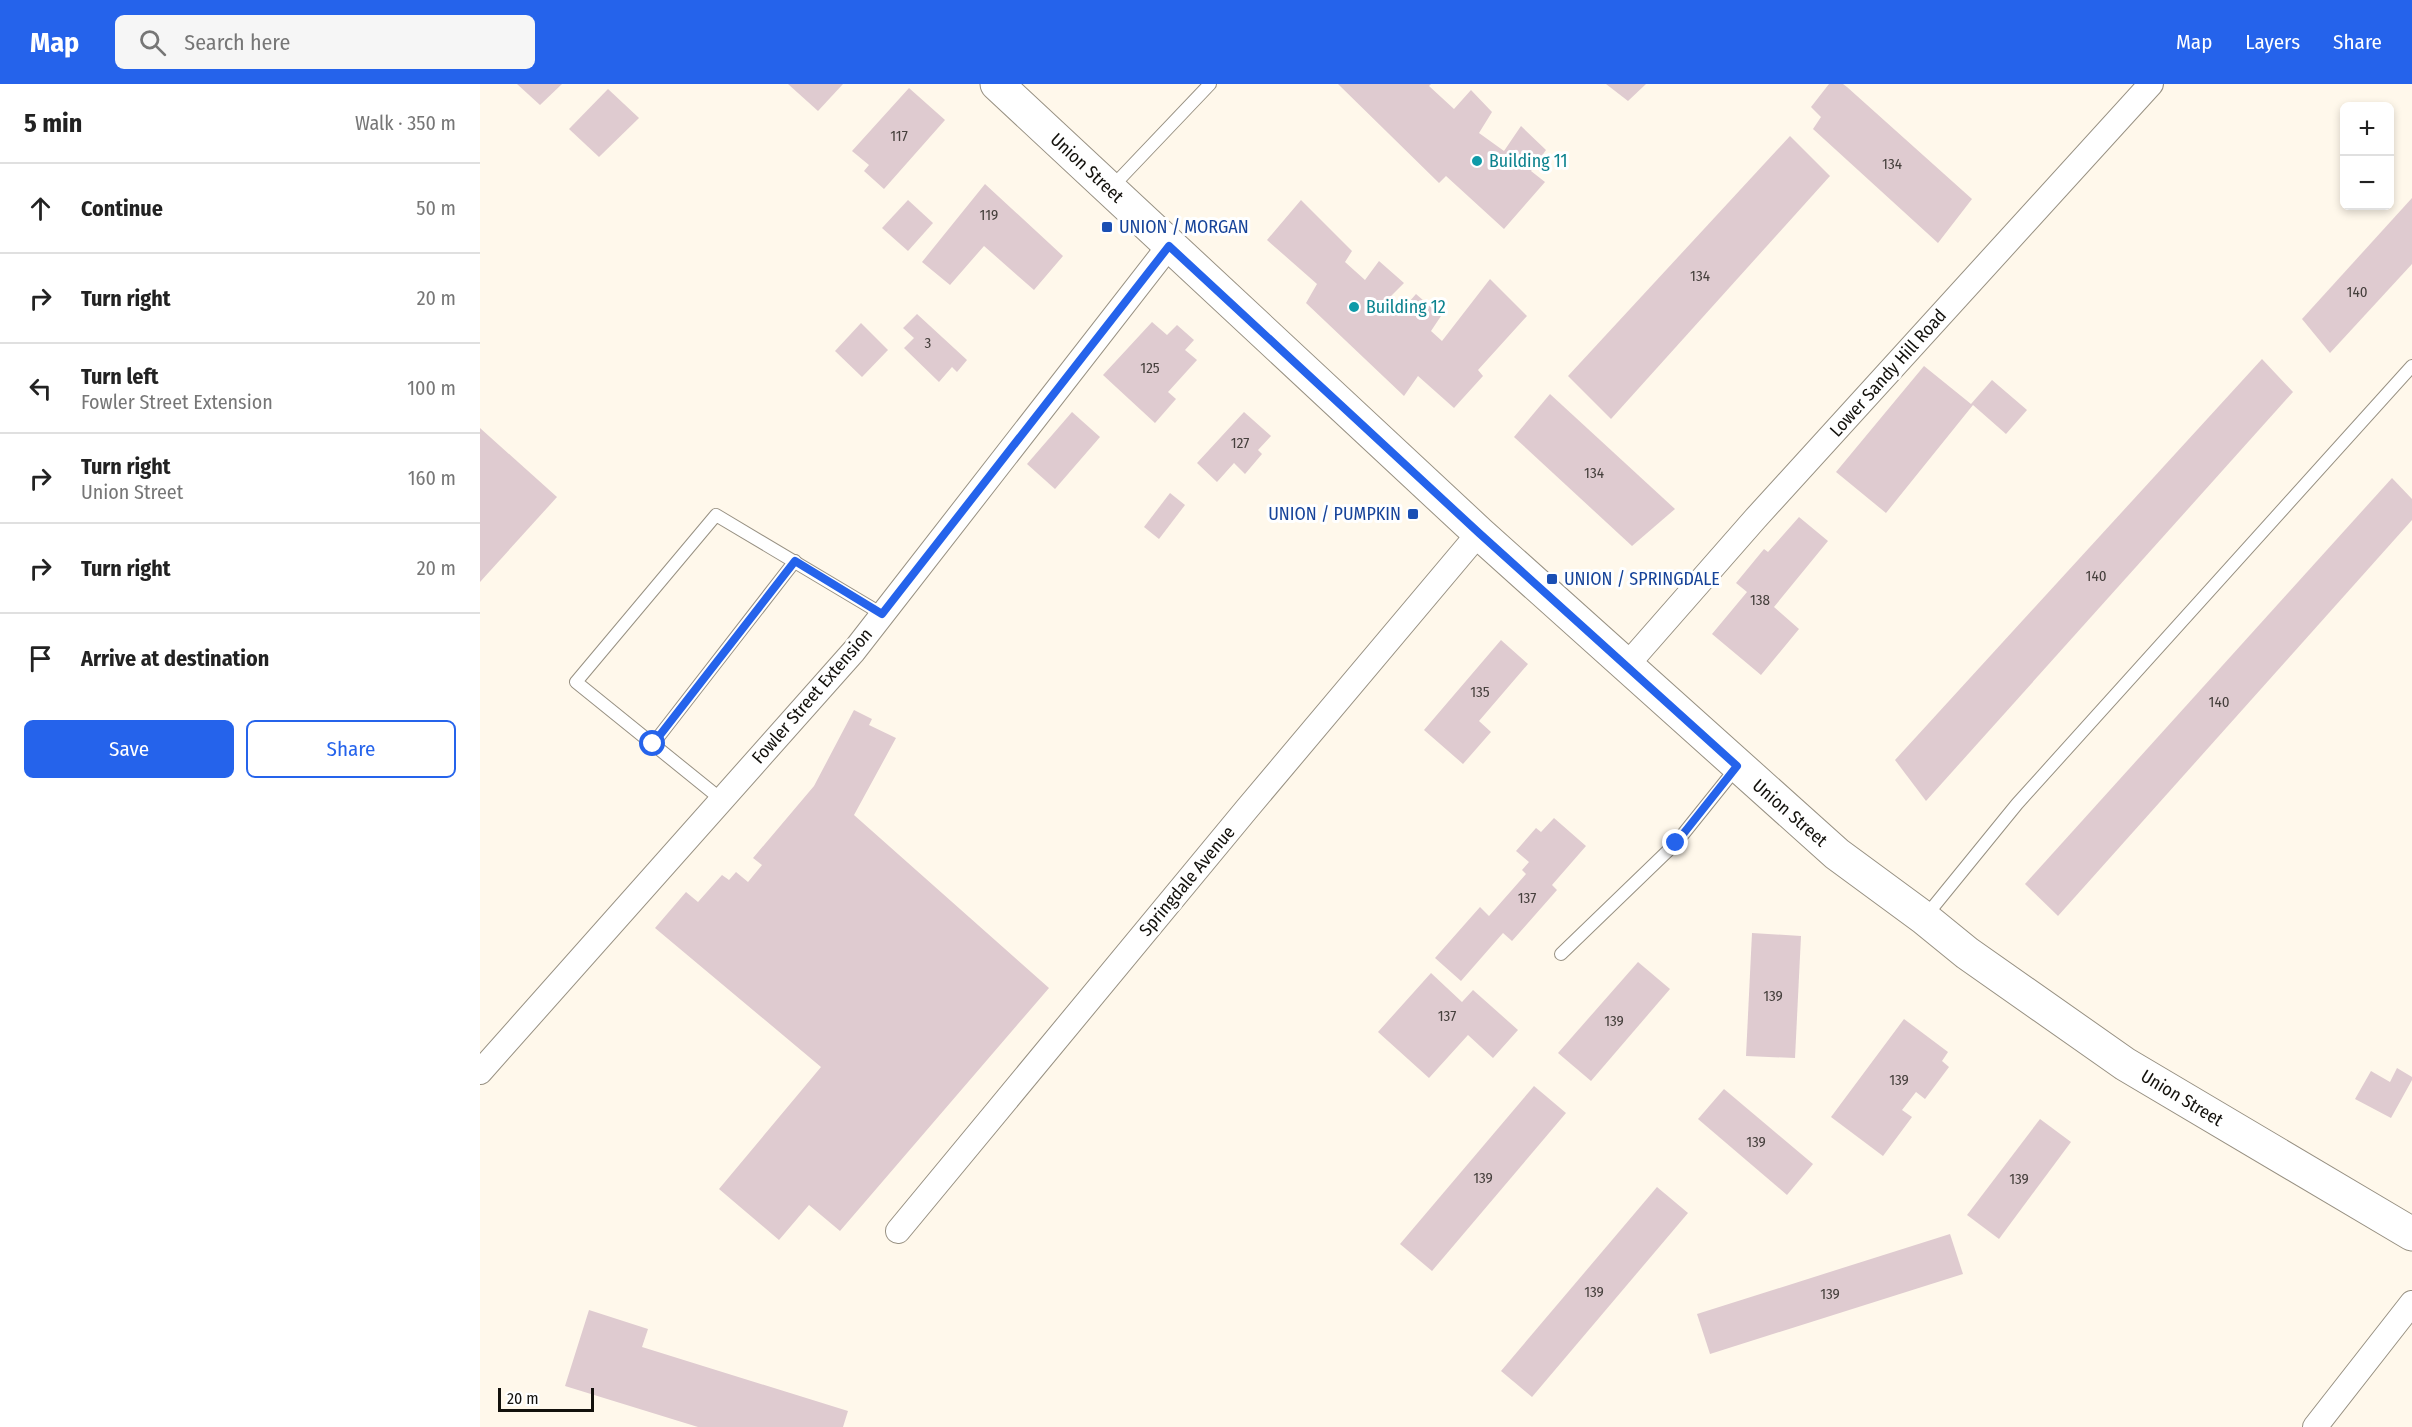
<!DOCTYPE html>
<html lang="en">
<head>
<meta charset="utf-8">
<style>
	:root { --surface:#fff; --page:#f6f6f6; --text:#222; --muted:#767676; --line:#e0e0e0; --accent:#2563eb }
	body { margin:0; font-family:"Fira Sans Condensed",sans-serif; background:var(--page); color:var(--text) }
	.controls { position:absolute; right:18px; top:18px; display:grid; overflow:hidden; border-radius:9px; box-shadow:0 3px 9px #0003 }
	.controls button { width:54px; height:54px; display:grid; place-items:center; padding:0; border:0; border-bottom:2px solid var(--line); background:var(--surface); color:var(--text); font:30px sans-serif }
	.scale { position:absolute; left:18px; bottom:15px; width:96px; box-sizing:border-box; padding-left:6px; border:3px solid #13110c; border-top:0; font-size:16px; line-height:21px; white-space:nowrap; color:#13110c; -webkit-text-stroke:4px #fff; paint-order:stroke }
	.stop { position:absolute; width:18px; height:18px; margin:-14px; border:4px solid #2563eb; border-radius:50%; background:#fff }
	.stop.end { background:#2563eb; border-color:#fff; box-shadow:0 2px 6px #0008 }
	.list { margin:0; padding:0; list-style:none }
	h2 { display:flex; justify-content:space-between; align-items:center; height:78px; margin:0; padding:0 24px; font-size:26px }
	h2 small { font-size:20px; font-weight:400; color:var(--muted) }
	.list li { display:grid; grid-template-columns:39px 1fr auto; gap:18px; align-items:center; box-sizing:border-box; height:90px; padding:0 24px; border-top:2px solid var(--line) }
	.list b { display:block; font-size:22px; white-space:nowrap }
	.list p { margin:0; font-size:20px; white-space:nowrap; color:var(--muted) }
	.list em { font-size:20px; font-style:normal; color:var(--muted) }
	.actions { display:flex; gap:12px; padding:18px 24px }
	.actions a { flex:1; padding:14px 0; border:2px solid var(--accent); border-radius:9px; text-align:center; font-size:21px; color:var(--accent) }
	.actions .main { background:var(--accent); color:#fff }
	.icon { flex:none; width:33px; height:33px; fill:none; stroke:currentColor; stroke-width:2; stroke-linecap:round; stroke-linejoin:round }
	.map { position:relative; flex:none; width:1932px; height:1343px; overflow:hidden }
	header { display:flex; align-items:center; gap:36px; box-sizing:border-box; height:84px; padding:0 30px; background:var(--accent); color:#fff }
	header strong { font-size:28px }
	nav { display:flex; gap:33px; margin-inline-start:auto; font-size:21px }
	.search { width:420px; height:54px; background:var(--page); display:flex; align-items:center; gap:15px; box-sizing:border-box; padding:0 21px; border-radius:9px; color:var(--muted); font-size:22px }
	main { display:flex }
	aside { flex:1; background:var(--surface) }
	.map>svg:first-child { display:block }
	.building { fill:#dfcbd0 }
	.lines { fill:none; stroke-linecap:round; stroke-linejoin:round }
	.lane-casing { stroke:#989183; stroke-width:14 }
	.street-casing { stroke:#989183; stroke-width:26 }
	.secondary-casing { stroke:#989183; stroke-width:35 }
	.lane { stroke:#fff; stroke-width:12 }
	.street { stroke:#fff; stroke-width:24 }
	.secondary { stroke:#fff; stroke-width:33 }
	.route { stroke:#2563eb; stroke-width:8 }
	.culture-dot { fill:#0f9aa8; stroke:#fff; stroke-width:2 }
	.transit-dot { fill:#1a4fb4; stroke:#fff; stroke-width:2 }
	.labels { text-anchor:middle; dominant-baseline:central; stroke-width:6; stroke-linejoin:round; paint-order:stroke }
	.number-label { font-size:15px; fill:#46403d }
	.culture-label { font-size:18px; fill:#0d838f; stroke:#fff; text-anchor:start }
	.street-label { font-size:18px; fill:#13110c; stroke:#fff }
	.transit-label { font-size:18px; fill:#164399; stroke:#fff; text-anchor:start }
</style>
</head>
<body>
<header>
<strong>Map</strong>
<div class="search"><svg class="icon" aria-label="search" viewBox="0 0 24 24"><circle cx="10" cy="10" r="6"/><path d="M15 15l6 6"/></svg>Search here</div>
<nav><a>Map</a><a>Layers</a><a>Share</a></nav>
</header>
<main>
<aside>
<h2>5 min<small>Walk · 350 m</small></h2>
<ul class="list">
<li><svg class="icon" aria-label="ahead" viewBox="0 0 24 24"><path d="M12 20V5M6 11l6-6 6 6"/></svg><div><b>Continue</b></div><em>50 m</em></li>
<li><svg class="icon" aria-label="right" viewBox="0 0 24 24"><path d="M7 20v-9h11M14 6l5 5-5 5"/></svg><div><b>Turn right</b></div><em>20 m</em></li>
<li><svg class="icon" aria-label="left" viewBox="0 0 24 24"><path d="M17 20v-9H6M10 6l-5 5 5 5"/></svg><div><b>Turn left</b><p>Fowler Street Extension</p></div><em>100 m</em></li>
<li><svg class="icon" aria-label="right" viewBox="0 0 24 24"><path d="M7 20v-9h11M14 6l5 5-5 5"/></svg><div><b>Turn right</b><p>Union Street</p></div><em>160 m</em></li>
<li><svg class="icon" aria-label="right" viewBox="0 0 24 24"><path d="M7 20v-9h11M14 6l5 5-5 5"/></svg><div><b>Turn right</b></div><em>20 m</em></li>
<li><svg class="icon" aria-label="arrive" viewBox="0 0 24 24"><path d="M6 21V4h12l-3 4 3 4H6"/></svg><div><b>Arrive at destination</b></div></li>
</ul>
<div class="actions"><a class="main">Save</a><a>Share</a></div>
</aside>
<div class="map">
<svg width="1932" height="1343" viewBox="0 0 1932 1343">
	<rect width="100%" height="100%" fill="#fff8eb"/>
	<g class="building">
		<polygon points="37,0 82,0 60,21"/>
		<polygon points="308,0 363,0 338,27"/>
		<polygon points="858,0 951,0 949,2 974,25 991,6 1012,28 999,49 1024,67 1041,42 1066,66 1051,87 1065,98 1024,145 966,92 959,99"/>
		<polygon points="1126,0 1166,0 1148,17"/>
		<polygon points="1349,0 1363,0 1367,3 1492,115 1458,159 1333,45 1341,33 1331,23"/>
		<polygon points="429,4 465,36 404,105 384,87 389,81 372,67"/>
		<polygon points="128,5 159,34 119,73 89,45"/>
		<polygon points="1310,52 1350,92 1131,335 1088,292"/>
		<polygon points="505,100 583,172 554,206 504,162 470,201 442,178"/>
		<polygon points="1932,114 1932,180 1850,269 1822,235"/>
		<polygon points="428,116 453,139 428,167 402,144"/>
		<polygon points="821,116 872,167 865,178 885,196 899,177 924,199 910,213 921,227 936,210 961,232 951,247 962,257 1010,195 1047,232 998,286 1003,292 974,324 938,292 924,312 826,219 837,200 787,156"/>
		<polygon points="437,230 487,276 477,288 472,283 459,298 424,264 434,254 423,244"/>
		<polygon points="672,238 687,251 697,241 714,256 705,266 717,276 688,308 696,315 675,339 623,291"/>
		<polygon points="381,239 408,266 382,293 355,267"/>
		<polygon points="1782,275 1813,308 1446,717 1415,676"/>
		<polygon points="1444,282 1491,320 1512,296 1547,326 1526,350 1493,321 1406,429 1356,388"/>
		<polygon points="1070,310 1195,425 1152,462 1034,353"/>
		<polygon points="592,328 620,353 575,405 547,380"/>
		<polygon points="764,328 791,352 778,366 782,370 765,390 754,379 737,398 717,379"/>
		<polygon points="0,344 77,413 0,498"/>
		<polygon points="1912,394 1932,415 1932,436 1578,832 1545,800"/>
		<polygon points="690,409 705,421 679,455 664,443"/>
		<polygon points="1319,433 1348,457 1294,523 1319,545 1281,591 1232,550 1267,508 1256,499 1284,465 1288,468"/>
		<polygon points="1021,556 1048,580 999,637 1011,648 983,680 944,646"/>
		<polygon points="374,626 392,635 389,641 416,654 374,731 569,904 360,1147 329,1121 299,1156 239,1105 341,983 175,844 206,808 218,818 242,791 249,796 256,788 268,798 282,781 273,774 334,702"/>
		<polygon points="1074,734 1106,762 1072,801 1077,806 1032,857 1023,849 981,897 955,874 1000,823 1009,832 1046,790 1042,786 1049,778 1036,767 1056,744 1061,748"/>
		<polygon points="1272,849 1321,852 1315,974 1266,972"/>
		<polygon points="1158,878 1190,905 1111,997 1078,969"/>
		<polygon points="951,889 982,918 993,906 1038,946 1013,974 988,951 949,994 898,948"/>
		<polygon points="1424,935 1468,968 1462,977 1469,983 1445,1015 1436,1008 1422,1026 1432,1033 1403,1072 1351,1033"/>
		<polygon points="1917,984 1932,993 1932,996 1911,1034 1875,1015 1891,987 1910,998"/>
		<polygon points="1054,1002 1086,1029 952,1187 920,1160"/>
		<polygon points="1244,1005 1333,1080 1307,1111 1218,1035"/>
		<polygon points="1560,1035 1591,1058 1519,1155 1487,1131"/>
		<polygon points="1177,1103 1208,1129 1052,1313 1021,1287"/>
		<polygon points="1470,1150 1483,1190 1230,1270 1217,1230"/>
		<polygon points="109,1226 168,1245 162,1263 368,1327 363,1343 218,1343 85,1302"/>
	</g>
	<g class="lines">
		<g class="lane-casing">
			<g id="lane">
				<polyline points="631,104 730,0"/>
				<polyline points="173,660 315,477"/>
				<polyline points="242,716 96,598 236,431 402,530"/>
				<polyline points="1445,833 1537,720 1932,282"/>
				<polyline points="1081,870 1196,759 1257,683"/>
			</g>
		</g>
		<g class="street-casing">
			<g id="street">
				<polyline points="1147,581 1275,435 1671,0"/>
				<polyline points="0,988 374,567 689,162"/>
				<polyline points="418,1147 766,726 999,449"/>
				<polyline points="1835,1343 1932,1219"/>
			</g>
		</g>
		<g class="secondary-casing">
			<polyline id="secondary" points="517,0 999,449 1357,770 1444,834 1487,869 1645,980 1932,1150"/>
		</g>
		<use href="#lane" class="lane"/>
		<use href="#street" class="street"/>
		<use href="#secondary" class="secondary"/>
	</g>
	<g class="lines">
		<polyline class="route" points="173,660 315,477 402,530 689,162 999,449 1257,682 1196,759"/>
	</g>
	<g class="culture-dot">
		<circle cx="997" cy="77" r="6"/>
		<circle cx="874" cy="223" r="6"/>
	</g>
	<g class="transit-dot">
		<rect x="621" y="137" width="12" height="12" rx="3"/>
		<rect x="927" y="424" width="12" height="12" rx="3"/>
		<rect x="1066" y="489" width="12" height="12" rx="3"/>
	</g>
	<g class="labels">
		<g class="number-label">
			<text x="419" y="52">117</text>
			<text x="1412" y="80">134</text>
			<text x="509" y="131">119</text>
			<text x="1220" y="192">134</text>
			<text x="1877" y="208">140</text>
			<text x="448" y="259">3</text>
			<text x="670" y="284">125</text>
			<text x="760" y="359">127</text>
			<text x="1114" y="389">134</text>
			<text x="1616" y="492">140</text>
			<text x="1280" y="516">138</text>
			<text x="1000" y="608">135</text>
			<text x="1739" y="618">140</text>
			<text x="1047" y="814">137</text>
			<text x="1293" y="912">139</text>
			<text x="967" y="932">137</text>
			<text x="1134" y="937">139</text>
			<text x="1419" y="996">139</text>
			<text x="1276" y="1058">139</text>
			<text x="1003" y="1094">139</text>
			<text x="1539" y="1095">139</text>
			<text x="1114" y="1208">139</text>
			<text x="1350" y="1210">139</text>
		</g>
		<g class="culture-label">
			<text x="1009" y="77">Building 11</text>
			<text x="886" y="223">Building 12</text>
		</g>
		<g class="street-label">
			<text transform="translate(607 84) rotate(43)">Union Street</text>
			<text transform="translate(1408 289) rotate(-48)">Lower Sandy Hill Road</text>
			<text transform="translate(332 612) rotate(-49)">Fowler Street Extension</text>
			<text transform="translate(1310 729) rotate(41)">Union Street</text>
			<text transform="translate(707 797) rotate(-50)">Springdale Avenue</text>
			<text transform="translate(1702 1014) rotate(31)">Union Street</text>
		</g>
		<g class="transit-label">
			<text x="639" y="143">UNION / MORGAN</text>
			<text x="921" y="430" text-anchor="end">UNION / PUMPKIN</text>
			<text x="1084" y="495">UNION / SPRINGDALE</text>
		</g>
	</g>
</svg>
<div class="controls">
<button>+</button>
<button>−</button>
</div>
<div class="scale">20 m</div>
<div class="stop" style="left:173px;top:660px"></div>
<div class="stop end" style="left:1196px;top:759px"></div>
</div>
</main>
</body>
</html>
